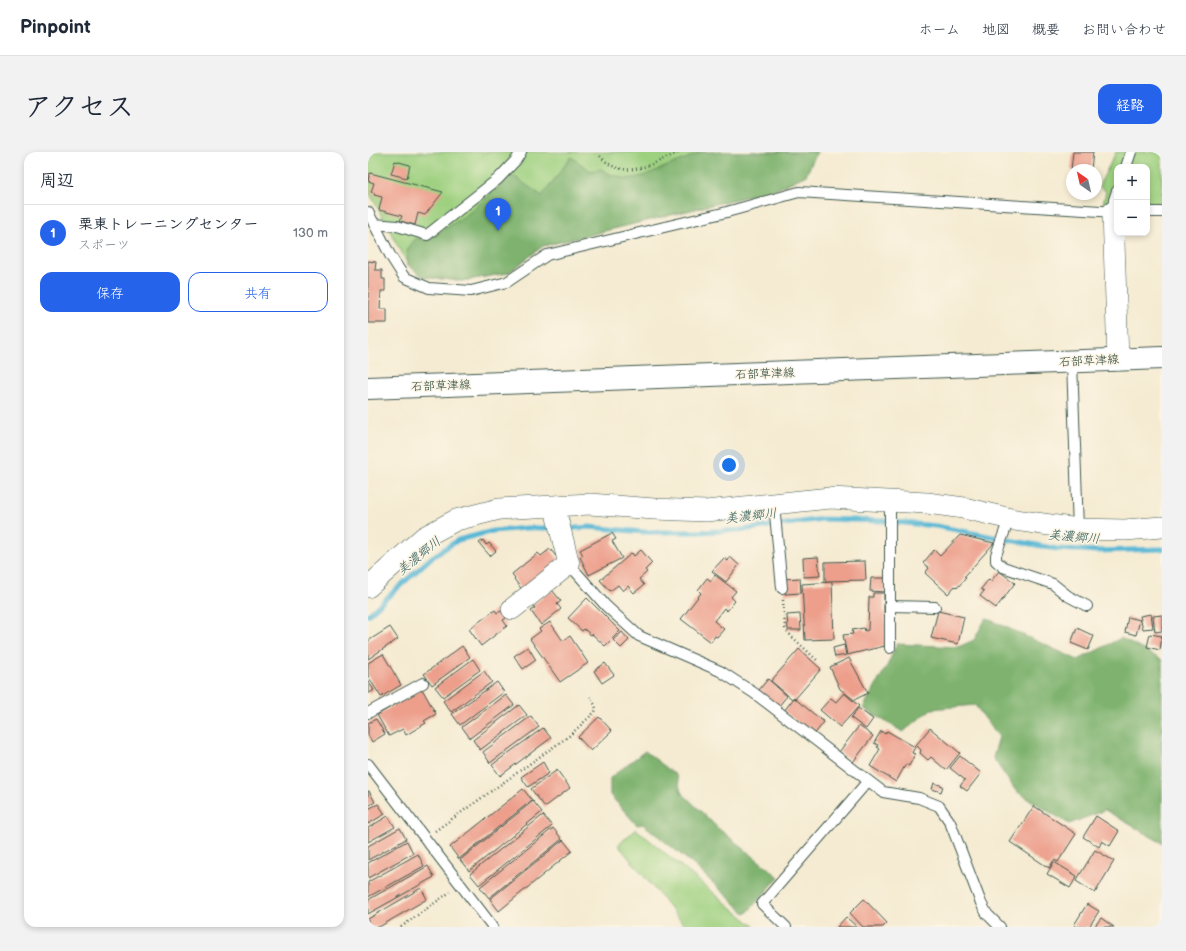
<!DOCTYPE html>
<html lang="ja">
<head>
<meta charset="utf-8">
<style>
	:root { --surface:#fff; --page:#f2f2f3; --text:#1f2937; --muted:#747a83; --line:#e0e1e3; --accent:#2563eb }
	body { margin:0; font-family:"Balsamiq Sans","Klee One",sans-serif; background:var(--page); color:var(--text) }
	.controls { position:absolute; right:12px; top:12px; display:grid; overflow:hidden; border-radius:8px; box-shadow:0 2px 6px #0003 }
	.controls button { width:36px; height:36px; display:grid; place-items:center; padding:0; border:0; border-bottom:1px solid var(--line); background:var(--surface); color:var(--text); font:20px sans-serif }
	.compass { position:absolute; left:698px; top:12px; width:36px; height:36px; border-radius:50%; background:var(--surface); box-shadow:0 2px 6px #0003; rotate:326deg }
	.you { position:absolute; left:361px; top:313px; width:14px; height:14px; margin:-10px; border:3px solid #fff; border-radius:50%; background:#1a73e8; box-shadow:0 0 0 6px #1a73e833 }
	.badge { display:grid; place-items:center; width:26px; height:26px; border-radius:50%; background:var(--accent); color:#fff; font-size:13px; font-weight:700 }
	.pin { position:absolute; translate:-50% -33px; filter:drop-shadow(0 1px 2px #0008) }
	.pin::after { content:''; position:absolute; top:21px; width:14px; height:12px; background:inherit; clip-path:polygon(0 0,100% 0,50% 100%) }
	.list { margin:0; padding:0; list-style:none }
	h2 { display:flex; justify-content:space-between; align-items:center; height:52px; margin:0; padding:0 16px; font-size:17px }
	h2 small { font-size:13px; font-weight:400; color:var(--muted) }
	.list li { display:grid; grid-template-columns:26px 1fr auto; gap:12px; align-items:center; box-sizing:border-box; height:56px; padding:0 16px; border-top:1px solid var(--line) }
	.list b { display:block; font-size:15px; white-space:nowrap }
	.list p { margin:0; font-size:13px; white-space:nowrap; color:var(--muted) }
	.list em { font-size:13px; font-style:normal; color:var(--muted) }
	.actions { display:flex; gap:8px; padding:12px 16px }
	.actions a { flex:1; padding:9px 0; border:1px solid var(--accent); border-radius:12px; text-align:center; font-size:14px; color:var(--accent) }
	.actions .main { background:var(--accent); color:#fff }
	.map { position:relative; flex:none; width:794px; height:775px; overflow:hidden; border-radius:12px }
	header { display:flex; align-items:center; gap:24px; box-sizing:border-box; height:56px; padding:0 20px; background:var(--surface); border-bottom:1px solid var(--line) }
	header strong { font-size:19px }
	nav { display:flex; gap:22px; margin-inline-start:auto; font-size:14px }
	.intro { display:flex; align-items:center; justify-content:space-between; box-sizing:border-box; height:96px; padding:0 24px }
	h1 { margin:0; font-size:28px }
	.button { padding:10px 18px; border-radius:12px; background:var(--accent); color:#fff; font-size:14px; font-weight:700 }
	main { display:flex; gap:24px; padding:0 24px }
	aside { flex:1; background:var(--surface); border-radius:12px; box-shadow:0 2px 6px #0003 }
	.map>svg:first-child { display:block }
	.green { fill:#9dd07f; stroke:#5e865a }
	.forest { fill:#7eb26e; stroke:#4e7851 }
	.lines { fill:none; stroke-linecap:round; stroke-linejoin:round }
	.stream { stroke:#58b8d6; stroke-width:5 }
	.building { fill:#ed9f8c }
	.lane-casing { stroke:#3f574c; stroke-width:12 }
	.street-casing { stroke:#3f574c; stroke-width:22 }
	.secondary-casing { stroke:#3f574c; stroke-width:24 }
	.path { stroke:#3f574c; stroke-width:2.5; stroke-dasharray:1 3; stroke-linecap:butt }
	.lane { stroke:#fff; stroke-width:10 }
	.street { stroke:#fff; stroke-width:21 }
	.secondary { stroke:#fff; stroke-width:22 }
	.labels { text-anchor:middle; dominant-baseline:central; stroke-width:3; stroke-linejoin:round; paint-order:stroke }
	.street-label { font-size:12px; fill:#1f3d34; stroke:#fcf5e5 }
	.water-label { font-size:13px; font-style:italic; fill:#2d5c5c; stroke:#fcf5e5 }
</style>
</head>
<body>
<header>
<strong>Pinpoint</strong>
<nav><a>ホーム</a><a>地図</a><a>概要</a><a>お問い合わせ</a></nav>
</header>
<div class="intro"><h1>アクセス</h1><a class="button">経路</a></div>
<main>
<aside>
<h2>周辺<small></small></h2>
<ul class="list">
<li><span class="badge">1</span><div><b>栗東トレーニングセンター</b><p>スポーツ</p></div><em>130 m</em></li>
</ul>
<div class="actions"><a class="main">保存</a><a>共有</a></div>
</aside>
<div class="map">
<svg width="794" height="775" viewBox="0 0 794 775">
	<rect width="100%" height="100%" fill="#fcf5e5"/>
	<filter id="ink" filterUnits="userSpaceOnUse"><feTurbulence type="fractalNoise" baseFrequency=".025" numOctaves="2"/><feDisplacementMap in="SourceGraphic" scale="8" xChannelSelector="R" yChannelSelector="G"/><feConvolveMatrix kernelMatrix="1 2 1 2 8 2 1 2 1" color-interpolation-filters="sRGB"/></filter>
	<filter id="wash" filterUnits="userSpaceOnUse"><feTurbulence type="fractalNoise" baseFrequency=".012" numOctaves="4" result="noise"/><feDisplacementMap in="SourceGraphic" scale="16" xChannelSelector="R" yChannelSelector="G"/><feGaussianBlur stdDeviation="0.9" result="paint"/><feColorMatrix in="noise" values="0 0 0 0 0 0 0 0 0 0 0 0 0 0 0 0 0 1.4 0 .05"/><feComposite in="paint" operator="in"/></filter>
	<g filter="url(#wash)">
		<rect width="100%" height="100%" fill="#f5ebd2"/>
		<g class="green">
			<polygon points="0,0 449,0 438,23 409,37 175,94 140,121 93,129 55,125 40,113 0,38"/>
			<polygon points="748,0 794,0 794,53 779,53 779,15 749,15 749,52 735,52 738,39 731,34"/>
			<polygon points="268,677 387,775 318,775 250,693"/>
		</g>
		<g class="forest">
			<polygon points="334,0 449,0 438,23 409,37 175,94 140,121 93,129 55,125 40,113 39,98 47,87 62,87 101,61 144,23 174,44 203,5 223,19 233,17 242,22 259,27 275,24"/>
			<polygon points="618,466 710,508 753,486 794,508 794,691 737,658 701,672 648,639 625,606 631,585 607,553 563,557 535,580 495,556 520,512 529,492 590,495 606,488"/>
			<polygon points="277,599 309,624 313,640 351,677 411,725 378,762 326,713 275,672 269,673 242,643 242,626"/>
		</g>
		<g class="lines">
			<g class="stream">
				<polyline points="197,377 221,375 275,380 330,380 372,378 455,367 516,369 568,374 689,397 730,399 794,397"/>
				<polyline points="0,463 63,406 90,388 125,379 158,376 187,376"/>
			</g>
		</g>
		<g id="blocks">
			<g class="building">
				<polygon points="705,0 725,0 723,18 703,18"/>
				<polygon points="27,9 42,13 39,26 23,22"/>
				<polygon points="2,21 75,40 57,63 50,61 47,73 32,69 34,64 11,58 14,45 6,43 7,41 3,40 6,31 0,29"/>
				<polygon points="0,109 8,110 7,118 14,118 14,127 17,127 17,139 13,139 12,157 19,157 19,171 0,171"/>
				<polygon points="244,381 248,387 244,389 254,406 221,423 212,405 215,403 212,398"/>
				<polygon points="592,383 626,391 596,425 598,426 589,436 587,434 580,442 557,421 561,416 555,411 566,398 572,404"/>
				<polygon points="115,388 118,393 121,391 128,399 122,404 111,391"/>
				<polygon points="182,397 192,409 155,439 146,427 147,426 144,422 170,401 173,404"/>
				<polygon points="273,398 284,411 277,418 279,420 271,427 276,433 266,441 260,434 255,439 250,433 242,439 232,428 264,401 266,404"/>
				<polygon points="362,405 371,413 358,430 344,419 356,406 360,409"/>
				<polygon points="450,405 452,424 436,425 435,406"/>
				<polygon points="497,409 498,428 457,429 457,410"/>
				<polygon points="631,419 647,431 628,456 612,444 616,439 613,437 621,427 623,429"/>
				<polygon points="347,423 368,439 363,445 367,449 359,459 356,456 346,469 356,477 349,485 347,484 343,490 313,467 333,441 330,438 339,426 343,429"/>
				<polygon points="432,426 433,441 417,442 416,427"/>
				<polygon points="503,426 517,426 517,440 502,439"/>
				<polygon points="464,430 466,487 437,488 434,432"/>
				<polygon points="184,438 193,449 189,452 193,457 173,473 163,459 167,456 165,453"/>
				<polygon points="505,441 516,441 516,461 518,461 517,494 479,503 475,483 485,482 484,478 496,476 497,479 500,478 501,445 505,445"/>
				<polygon points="219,446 252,479 237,494 224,482 223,483 216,477 214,479 200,466"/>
				<polygon points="127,458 129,461 133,459 138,466 135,468 139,474 113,494 101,477"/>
				<polygon points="570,459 596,465 590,492 563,486"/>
				<polygon points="432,462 433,478 420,478 419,463"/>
				<polygon points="783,462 785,476 775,477 772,464"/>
				<polygon points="794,463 794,479 787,480 785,464"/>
				<polygon points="760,465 772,468 768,483 757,480"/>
				<polygon points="182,470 195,489 202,484 220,511 192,530 162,487 173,479 171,477"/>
				<polygon points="22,475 30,487 0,507 0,489"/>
				<polygon points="709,476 726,484 720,498 703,491"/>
				<polygon points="254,480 261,488 253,496 245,488"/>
				<polygon points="782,482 794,484 792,498 779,495"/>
				<polygon points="476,493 478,503 467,505 465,496"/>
				<polygon points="94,494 102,505 64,533 56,522"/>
				<polygon points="160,495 168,508 155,517 146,504"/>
				<polygon points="431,497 453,517 427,547 426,545 424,547 403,529"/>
				<polygon points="15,502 33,533 13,545 0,524 0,511"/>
				<polygon points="481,506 500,541 486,548 472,537 462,515"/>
				<polygon points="105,507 112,518 75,545 67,535"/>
				<polygon points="237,511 246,523 234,531 226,519"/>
				<polygon points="116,519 124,530 83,560 75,549"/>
				<polygon points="400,527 419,544 410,555 391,538"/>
				<polygon points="0,529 6,538 0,542"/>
				<polygon points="129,530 136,540 92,573 84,562"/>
				<polygon points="54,537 68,562 56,569 58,571 38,583 35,577 21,584 9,563"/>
				<polygon points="476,541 491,554 472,575 452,558 463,546 468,550"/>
				<polygon points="138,543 146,553 102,586 94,575"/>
				<polygon points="426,546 456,570 446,583 416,559"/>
				<polygon points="151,553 159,563 112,598 105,588"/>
				<polygon points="490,556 505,567 498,577 483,566"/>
				<polygon points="163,564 171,575 122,611 115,600"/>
				<polygon points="231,565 244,579 223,599 210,585"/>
				<polygon points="8,567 17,582 4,590 0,583 0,571"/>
				<polygon points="491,574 505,584 485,610 471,600"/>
				<polygon points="175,576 183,586 132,624 124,613"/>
				<polygon points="562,576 592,601 578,618 563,605 560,608 552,601 553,598 548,593"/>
				<polygon points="513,579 517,582 519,579 547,595 544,601 547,602 541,614 538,612 528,630 502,614 512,597 509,595 510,593 506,591"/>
				<polygon points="592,604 613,621 599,639 592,634 597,628 582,616"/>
				<polygon points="175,610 181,621 160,635 153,625"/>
				<polygon points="189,618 202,636 177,655 163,637"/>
				<polygon points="566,631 575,634 573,640 564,637"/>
				<polygon points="155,637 164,648 91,707 82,695"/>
				<polygon points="0,639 1,639 7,650 0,654"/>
				<polygon points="165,649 174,660 101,719 92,708"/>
				<polygon points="10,652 17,662 0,672 0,657"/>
				<polygon points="666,654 708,682 690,710 686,708 681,716 642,690"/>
				<polygon points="175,663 184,674 111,733 102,722"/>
				<polygon points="20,664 27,675 0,690 0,676"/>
				<polygon points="728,664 751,679 742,694 734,689 731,695 715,685"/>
				<polygon points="32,676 38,687 0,708 0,694"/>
				<polygon points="185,676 194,687 121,746 112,735"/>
				<polygon points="195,688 204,699 131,759 122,747"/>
				<polygon points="39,689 45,701 0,726 0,711"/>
				<polygon points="727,698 746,709 727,741 708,729"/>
				<polygon points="50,702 56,714 0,745 0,730"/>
				<polygon points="686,710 709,724 702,736 679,722"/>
				<polygon points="60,714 66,725 0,762 0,748"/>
				<polygon points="53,736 59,747 11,775 0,775 0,767"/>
				<polygon points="496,747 519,771 515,775 495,775 482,761"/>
				<polygon points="719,752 731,759 721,775 709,775 706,773"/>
				<polygon points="478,765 489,775 469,775"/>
				<polygon points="733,766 746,775 726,775"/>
			</g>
		</g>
	</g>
	<g filter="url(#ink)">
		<use href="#blocks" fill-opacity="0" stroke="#3f574c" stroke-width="1"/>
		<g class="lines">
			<g class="lane-casing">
				<g id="lane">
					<polyline points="758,15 763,0"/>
					<polyline points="0,60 22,103 36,125 61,136 103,139 139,130 179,103 355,61 431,40 748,60"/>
					<polyline points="745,60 746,48 749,39"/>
					<polyline points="779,60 794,60"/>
					<polyline points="6,72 29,74 59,83 130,27 148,8 153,0"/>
					<polyline points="704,210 710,377"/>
					<polyline points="522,349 522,496"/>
					<polyline points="406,352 414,436"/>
					<polyline points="641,367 628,403 628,409 635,415 685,432 700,444 719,454"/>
					<polyline points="201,412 238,454 271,484 352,519 386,541 515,640 551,646 571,654 582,670 613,751 619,762 632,775"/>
					<polyline points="522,454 567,455"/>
					<polyline points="0,561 55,531"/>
					<polyline points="0,612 125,775"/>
					<polyline points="418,775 394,752 500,629"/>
				</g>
			</g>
			<g class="street-casing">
				<g id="street">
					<polyline points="745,60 750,208"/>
					<polyline points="0,435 56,385 88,368 131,357 222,352 286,357 338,359 462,346 559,351 596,356 647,368 710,377 757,378 794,375"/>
					<polyline points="144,457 201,412 189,365 189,354"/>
				</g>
			</g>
			<g class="secondary-casing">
				<polyline id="secondary" points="0,236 794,206"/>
			</g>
			<g class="path">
				<path d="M232,4C256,31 285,11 312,0"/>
				<polyline points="415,448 417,476 423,484 450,509"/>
				<polyline points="67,679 201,584 227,560 228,557 227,553 222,545"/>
				<polyline points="33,775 82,740"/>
			</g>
			<use href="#lane" class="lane"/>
			<use href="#street" class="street"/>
			<use href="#secondary" class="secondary"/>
		</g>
	</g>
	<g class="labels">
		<g class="street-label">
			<text transform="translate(721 209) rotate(-3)">石部草津線</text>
			<text transform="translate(397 222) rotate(-2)">石部草津線</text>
			<text transform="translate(73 234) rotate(-2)">石部草津線</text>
		</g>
		<g class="water-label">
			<text transform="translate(383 364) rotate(-6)">美濃郷川</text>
			<text transform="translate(706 385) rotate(5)">美濃郷川</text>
			<text transform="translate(51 404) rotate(-39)">美濃郷川</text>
		</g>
	</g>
</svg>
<div class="controls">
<button>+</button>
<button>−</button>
</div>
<svg class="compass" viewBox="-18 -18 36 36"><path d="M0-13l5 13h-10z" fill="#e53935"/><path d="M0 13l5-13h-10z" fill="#747a83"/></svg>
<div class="you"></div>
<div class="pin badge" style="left:130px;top:79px">1</div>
</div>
</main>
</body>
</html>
